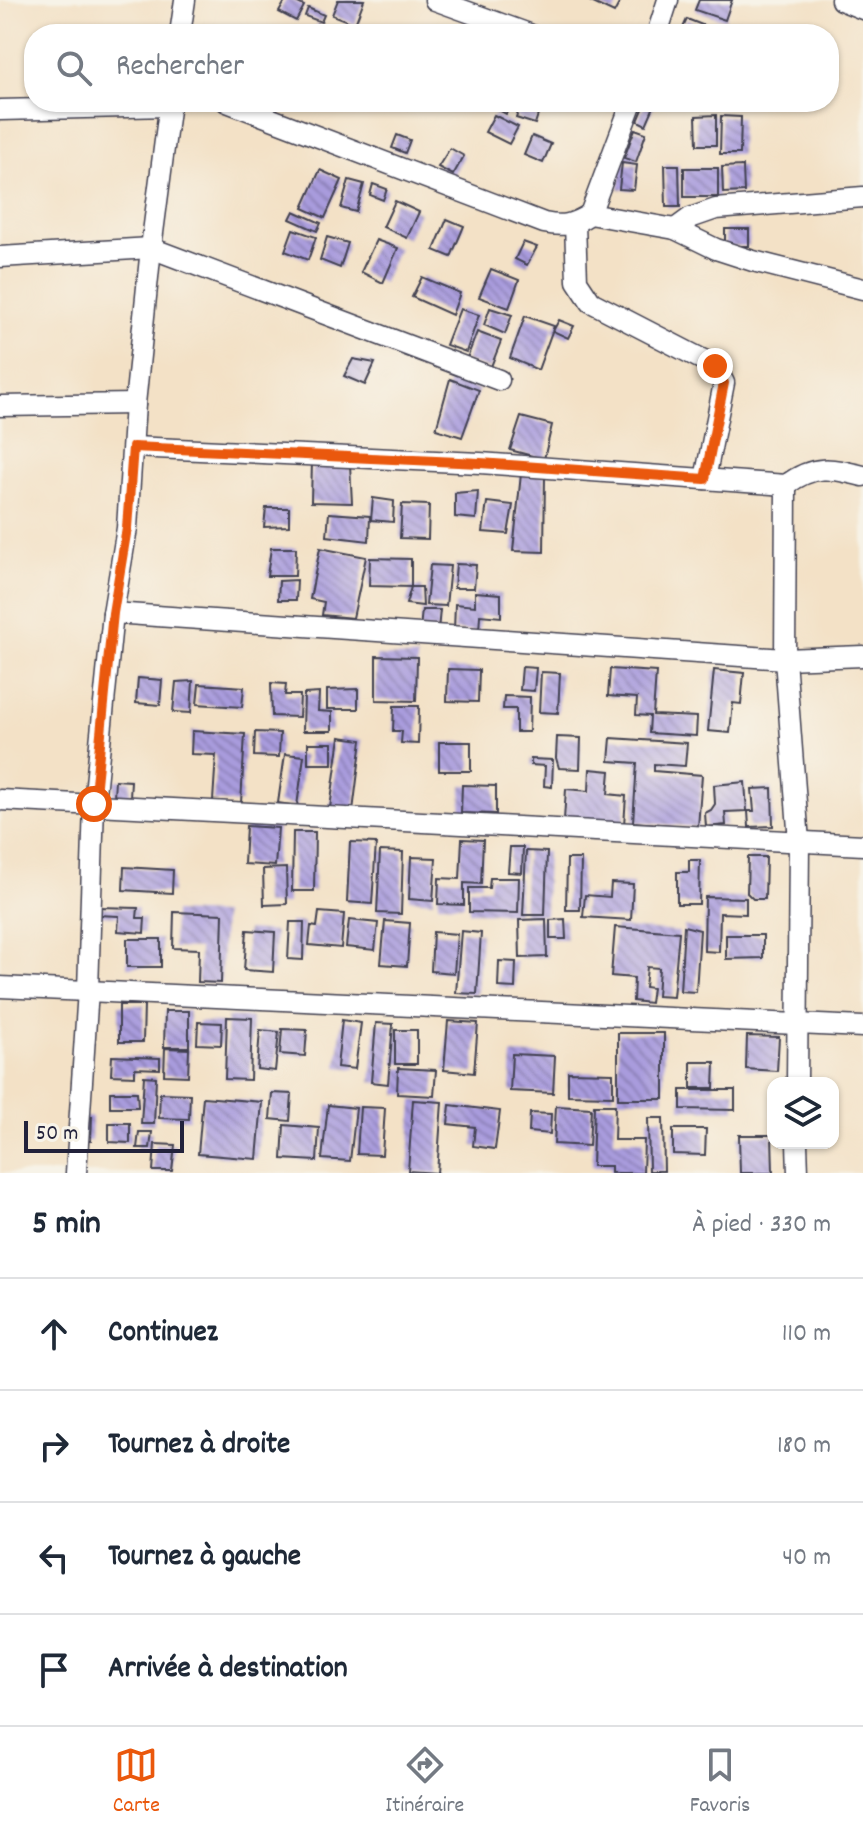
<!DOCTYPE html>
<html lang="fr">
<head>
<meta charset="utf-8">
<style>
	:root { --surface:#fff; --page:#f2f2f3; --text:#1f2937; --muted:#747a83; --line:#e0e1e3; --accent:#ea580c }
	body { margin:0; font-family:Dekko,sans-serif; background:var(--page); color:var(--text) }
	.controls { position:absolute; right:24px; bottom:24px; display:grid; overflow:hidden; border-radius:16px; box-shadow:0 2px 6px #0004 }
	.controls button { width:72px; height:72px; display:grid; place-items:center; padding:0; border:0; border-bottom:2px solid var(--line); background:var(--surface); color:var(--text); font:40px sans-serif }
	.scale { position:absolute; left:24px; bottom:20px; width:160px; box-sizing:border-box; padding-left:8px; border:4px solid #22223b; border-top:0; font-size:22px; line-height:28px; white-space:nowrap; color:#22223b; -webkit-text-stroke:6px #f7f3e8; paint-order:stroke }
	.stop { position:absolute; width:24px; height:24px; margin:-18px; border:6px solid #ea580c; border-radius:50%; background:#fff }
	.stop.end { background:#ea580c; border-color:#fff; box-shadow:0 2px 8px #0008 }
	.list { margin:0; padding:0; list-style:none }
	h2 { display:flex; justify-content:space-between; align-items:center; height:104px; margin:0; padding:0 32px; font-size:34px }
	h2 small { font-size:26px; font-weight:400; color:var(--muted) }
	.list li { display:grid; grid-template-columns:52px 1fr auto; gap:24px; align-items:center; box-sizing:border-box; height:112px; padding:0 32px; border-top:2px solid var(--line) }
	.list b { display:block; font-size:30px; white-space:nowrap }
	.list em { font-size:26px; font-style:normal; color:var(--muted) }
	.icon { flex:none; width:44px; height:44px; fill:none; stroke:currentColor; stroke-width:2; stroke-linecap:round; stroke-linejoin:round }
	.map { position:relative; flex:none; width:863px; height:1173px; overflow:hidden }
	.search { position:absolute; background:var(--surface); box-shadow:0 2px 6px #0004; left:24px; right:24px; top:24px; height:88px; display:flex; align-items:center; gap:20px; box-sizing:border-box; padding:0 28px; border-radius:32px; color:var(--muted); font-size:30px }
	.sheet { height:552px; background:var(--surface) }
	nav { display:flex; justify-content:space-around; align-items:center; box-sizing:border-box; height:112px; border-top:2px solid var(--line); background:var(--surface); font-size:22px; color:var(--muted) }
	nav a { display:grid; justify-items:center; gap:4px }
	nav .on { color:var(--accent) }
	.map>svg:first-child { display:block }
	.building { fill:url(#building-back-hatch) }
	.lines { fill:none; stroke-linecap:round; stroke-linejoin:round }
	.street-casing { stroke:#413f50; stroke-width:23 }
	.street { stroke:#fff; stroke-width:20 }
	.route { stroke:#ea580c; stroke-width:10 }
</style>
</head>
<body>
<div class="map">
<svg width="863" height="1173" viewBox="0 0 863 1173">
	<defs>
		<pattern id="building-back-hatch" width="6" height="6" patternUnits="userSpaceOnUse" patternTransform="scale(2)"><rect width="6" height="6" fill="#a99bdd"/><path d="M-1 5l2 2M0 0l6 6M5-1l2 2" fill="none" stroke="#897eb4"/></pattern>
	</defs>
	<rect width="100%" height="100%" fill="#f7f3e8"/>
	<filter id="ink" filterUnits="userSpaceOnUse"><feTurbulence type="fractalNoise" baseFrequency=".0125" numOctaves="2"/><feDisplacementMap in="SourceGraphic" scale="16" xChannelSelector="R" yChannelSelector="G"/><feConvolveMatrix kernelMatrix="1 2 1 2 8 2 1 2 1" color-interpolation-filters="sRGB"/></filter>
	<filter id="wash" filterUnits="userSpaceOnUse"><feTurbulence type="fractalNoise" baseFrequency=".006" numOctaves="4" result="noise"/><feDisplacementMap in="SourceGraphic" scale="32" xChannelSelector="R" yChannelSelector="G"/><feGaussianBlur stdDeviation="1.8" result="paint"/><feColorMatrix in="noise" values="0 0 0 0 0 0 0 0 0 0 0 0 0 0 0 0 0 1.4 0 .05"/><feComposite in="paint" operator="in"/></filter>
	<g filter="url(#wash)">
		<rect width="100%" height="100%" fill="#f3e1c6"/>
		<g id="blocks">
			<g class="building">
				<polygon points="286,0 292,0 304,6 296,21 279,12"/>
				<polygon points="338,0 364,0 355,24 332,15"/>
				<polygon points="592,0 621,0 614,13 591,2"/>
				<polygon points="699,0 732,0 725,20 695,10"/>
				<polygon points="308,8 324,15 321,22 305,16"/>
				<polygon points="687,19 715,30 713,34 691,34 682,30"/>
				<polygon points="317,24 339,34 314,32"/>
				<polygon points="354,102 375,102 370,110"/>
				<polygon points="391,102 411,102 408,109"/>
				<polygon points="495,102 512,102 506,114 493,107"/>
				<polygon points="522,102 542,102 535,124 516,118"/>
				<polygon points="646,102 656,102 646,125 638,121"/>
				<polygon points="494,115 518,127 509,144 485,132"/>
				<polygon points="716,115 716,145 697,145 696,116"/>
				<polygon points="721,116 741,117 740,154 720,154"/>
				<polygon points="635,129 646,133 636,162 624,158"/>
				<polygon points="397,135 410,140 405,153 392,148"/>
				<polygon points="532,136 551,144 543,163 524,155"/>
				<polygon points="450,148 464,156 453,175 438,167"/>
				<polygon points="622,163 637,165 634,190 619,189"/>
				<polygon points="665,165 679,165 680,207 666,207"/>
				<polygon points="743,166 744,192 723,193 722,167"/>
				<rect x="684" y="168" width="34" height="29"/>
				<polygon points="320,170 342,180 325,218 303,208"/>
				<polygon points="349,180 364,184 356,212 341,208"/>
				<polygon points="373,184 387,189 383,200 370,195"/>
				<polygon points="395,201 419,212 407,238 383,227"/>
				<polygon points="294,211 321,223 317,231 290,219"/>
				<polygon points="447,219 464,226 451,257 434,250"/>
				<polygon points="293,229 316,237 308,260 285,251"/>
				<rect x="725" y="229" width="24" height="17"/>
				<polygon points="327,237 348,243 340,268 320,260"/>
				<polygon points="376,240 398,248 383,283 361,272"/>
				<polygon points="523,242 537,247 527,265 515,259"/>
				<polygon points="491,269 519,280 509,308 479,297"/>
				<polygon points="422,277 460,293 452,315 412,297"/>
				<polygon points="490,308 512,315 505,334 484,325"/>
				<polygon points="460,309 479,315 466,352 446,345"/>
				<polygon points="525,316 554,326 538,370 510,358"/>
				<polygon points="559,320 574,326 568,338 553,331"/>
				<polygon points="477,332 501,341 490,369 466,361"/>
				<polygon points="353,359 375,363 365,385 344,376"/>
				<polygon points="450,379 479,390 462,437 436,429"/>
				<polygon points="521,417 552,425 544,459 510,450"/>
				<polygon points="312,461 350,465 352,503 311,502"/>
				<polygon points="521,474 545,475 544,552 513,551"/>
				<polygon points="478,491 476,519 455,517 455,493"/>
				<polygon points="373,498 394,501 393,522 371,520"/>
				<polygon points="487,502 513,505 508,534 483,532"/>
				<polygon points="402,504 429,505 428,539 400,538"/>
				<polygon points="266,508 289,508 289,526 264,527"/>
				<polygon points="329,513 370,516 369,541 327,536"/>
				<polygon points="271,548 296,548 295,576 267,576"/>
				<polygon points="320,548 366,557 353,618 322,615 324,602 310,599"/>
				<polygon points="370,558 411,559 411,587 369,586"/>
				<polygon points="456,564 476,565 474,588 454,588"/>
				<polygon points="430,565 450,566 446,606 426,605"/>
				<polygon points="297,580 296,600 278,600 279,581"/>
				<polygon points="411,587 422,587 423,606 406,604"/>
				<polygon points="475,592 501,594 501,617 480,615 479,632 454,630 455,604 475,606"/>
				<polygon points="422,610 440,610 438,630 420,629"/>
				<polygon points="376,656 417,657 416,701 376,700"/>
				<polygon points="522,667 536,668 534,691 520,690"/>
				<polygon points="448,669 479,670 478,702 447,701"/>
				<polygon points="610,669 656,672 653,715 697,717 696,736 649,733 650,716 636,715 637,698 608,696"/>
				<polygon points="714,670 744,673 741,704 733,703 730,733 708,731"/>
				<polygon points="541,672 560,673 558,713 539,712"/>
				<polygon points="138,678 162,680 160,705 136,703"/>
				<polygon points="193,681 191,713 173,712 176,682"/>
				<polygon points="271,683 286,684 285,695 300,695 299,717 272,716"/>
				<polygon points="199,684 244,687 242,707 197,704"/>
				<polygon points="358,689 358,709 327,709 327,690"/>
				<polygon points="319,693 318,711 332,712 332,731 303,731 304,694"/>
				<polygon points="504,696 530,697 529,732 516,732 516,709 503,709"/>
				<polygon points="394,706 419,706 418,744 401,743 402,731 393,731"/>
				<polygon points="192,731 245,734 241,803 213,801 216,755 191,754"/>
				<polygon points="255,732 280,733 279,757 254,756"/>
				<polygon points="340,737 362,740 353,811 330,808"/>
				<polygon points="557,737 581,738 580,769 559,768 556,758"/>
				<polygon points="611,738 687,743 685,766 654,764 654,771 702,775 698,827 633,822 637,763 609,761"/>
				<rect x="439" y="742" width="32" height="29"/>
				<rect x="308" y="743" width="24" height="21"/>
				<polygon points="285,754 304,756 297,806 278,803"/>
				<polygon points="531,759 553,760 552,787 544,786 545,766 531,765"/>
				<polygon points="590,769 610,771 608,794 626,796 624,825 564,820 566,789 589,791"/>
				<polygon points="115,780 131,781 130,797 114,797"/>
				<polygon points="745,782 747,811 725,812 726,825 706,827 705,813 711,810 715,804 714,785"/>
				<polygon points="462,785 496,786 496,814 461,813"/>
				<polygon points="772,788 773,826 749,827 748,811 754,811 752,789"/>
				<polygon points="246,826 278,828 275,866 244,864"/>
				<polygon points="293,832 315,832 314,891 292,891"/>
				<polygon points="462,839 483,840 481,884 464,883 464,905 438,904 439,878 460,879"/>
				<polygon points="350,842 376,843 372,904 347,902"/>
				<polygon points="510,847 523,847 522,873 508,872"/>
				<polygon points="380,851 403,852 401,914 377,913"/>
				<polygon points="526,851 547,852 545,915 523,915"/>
				<polygon points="411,857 436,858 433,901 409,899"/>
				<polygon points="748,857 766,857 765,899 753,899 747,893"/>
				<polygon points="567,859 581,859 580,910 566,910"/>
				<polygon points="689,860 700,860 699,904 677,904 677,872 689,872"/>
				<polygon points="124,867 173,870 172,893 123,890"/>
				<polygon points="286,868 287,904 264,905 263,869"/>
				<polygon points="490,878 519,878 518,913 469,912 469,888 489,888"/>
				<polygon points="611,883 633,884 631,920 583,917 585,895 610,897"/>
				<polygon points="705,897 746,898 746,914 720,913 719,952 704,951"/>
				<polygon points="98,907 138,908 137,918 145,918 144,933 118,931 119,916 97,915"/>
				<polygon points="174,912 223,914 221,983 198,982 199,949 173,948"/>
				<polygon points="319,912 344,914 341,948 309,945 311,926 317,927"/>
				<polygon points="546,919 547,957 520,958 519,920"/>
				<polygon points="565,919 566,939 550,939 550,920"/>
				<polygon points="349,920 378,923 375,950 346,947"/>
				<polygon points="385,921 410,923 407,966 381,964"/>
				<polygon points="290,922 304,922 303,960 288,959"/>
				<polygon points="684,926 700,930 696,992 680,991"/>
				<polygon points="615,927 679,932 673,997 657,996 659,968 647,967 645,987 652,988 650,1003 633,1001 634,978 611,976"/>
				<polygon points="247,930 275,932 273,972 244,970"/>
				<polygon points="461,931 481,933 477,994 456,993"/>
				<polygon points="433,932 457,934 454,973 431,971"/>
				<polygon points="726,935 763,935 763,958 726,959"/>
				<rect x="127" y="939" width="34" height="28"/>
				<polygon points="499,961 516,962 515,988 498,987"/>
				<polygon points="119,1005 144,1005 143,1042 119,1042"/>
				<polygon points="165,1011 189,1011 189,1047 164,1047"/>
				<polygon points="227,1017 252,1018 250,1080 225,1079"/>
				<polygon points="342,1020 361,1023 355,1069 337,1067"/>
				<polygon points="448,1021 478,1023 474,1073 444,1070"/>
				<polygon points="198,1022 222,1023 221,1045 197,1044"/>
				<polygon points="376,1023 393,1024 388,1084 371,1082"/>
				<polygon points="282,1029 307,1030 305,1056 280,1054"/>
				<polygon points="260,1030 279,1032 275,1071 257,1069"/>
				<rect x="395" y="1030" width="22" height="34"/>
				<rect x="618" y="1033" width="46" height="66"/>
				<polygon points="747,1036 779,1037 777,1071 746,1069"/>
				<polygon points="165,1048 189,1049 188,1076 164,1075"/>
				<polygon points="512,1054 555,1056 553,1093 510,1091"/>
				<polygon points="112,1056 160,1058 160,1069 135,1068 135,1076 111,1075"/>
				<polygon points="691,1062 715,1062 714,1088 691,1088"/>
				<polygon points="398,1068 436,1070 434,1096 397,1094"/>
				<polygon points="568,1072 613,1073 613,1096 568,1095"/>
				<polygon points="144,1076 156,1077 154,1124 141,1124"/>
				<polygon points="681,1090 735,1090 735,1110 681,1109"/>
				<polygon points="110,1092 137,1092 138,1107 110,1107"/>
				<polygon points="160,1093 190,1094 189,1119 159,1118"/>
				<polygon points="272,1093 292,1094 290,1121 270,1119"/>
				<polygon points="203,1097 262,1102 257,1159 198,1154"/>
				<polygon points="413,1100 442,1102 437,1173 408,1171"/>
				<polygon points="328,1105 356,1108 350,1161 322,1159"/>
				<polygon points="450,1105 500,1111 495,1149 473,1146 475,1127 448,1124"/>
				<polygon points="594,1105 615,1105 614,1140 644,1140 643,1173 611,1173 611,1166 592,1166"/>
				<polygon points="556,1106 591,1108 589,1146 554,1144"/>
				<polygon points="360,1107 385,1108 382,1155 357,1154"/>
				<polygon points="530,1113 551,1114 550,1134 529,1132"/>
				<polygon points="81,1117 92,1117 91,1141 81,1141"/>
				<polygon points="648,1118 663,1118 664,1171 649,1171"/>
				<polygon points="109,1123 130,1123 130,1143 109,1142"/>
				<polygon points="284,1125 319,1128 317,1161 282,1159"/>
				<polygon points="673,1129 706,1129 705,1155 673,1154"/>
				<polygon points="139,1132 152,1132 150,1148 137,1148"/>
				<polygon points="739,1135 772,1135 773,1173 740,1173"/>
				<polygon points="155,1144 175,1145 172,1171 153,1171"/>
			</g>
		</g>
	</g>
	<g filter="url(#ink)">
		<use href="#blocks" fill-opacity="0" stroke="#413f50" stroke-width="2"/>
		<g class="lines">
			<g class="street-casing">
				<g id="street">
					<polyline points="435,0 529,34"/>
					<polyline points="841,0 863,9"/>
					<polyline points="180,34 185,0"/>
					<polyline points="657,34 668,0"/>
					<path d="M227,102L544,223C563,227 573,225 590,214L675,229L716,249L753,261L863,289"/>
					<polyline points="0,110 169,106"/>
					<polyline points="590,214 632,102"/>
					<polyline points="575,224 577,281 591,302 715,366 724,383 705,479"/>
					<polyline points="675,229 690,218 716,209 863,197"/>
					<polyline points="0,257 151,248 499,380"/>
					<polyline points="0,406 135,404"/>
					<path d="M133,447L480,463L786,485C814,464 831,468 863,476"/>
					<polyline points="786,485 785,659 799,842 797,1083"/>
					<polyline points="113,613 785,659 863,656"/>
					<polyline points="0,800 863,845"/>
					<polyline points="0,987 863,1027"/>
					<polyline points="797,1143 798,1173"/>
					<polyline points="76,1173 88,990 94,804 113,613 127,528 135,404 151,248 170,102"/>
				</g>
			</g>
			<use href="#street" class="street"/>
		</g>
	</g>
	<g class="lines" filter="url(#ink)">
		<polyline class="route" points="94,804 113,613 127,528 133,447 480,463 705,479 724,383 715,366"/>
	</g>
</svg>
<div class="controls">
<button><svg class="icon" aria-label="layers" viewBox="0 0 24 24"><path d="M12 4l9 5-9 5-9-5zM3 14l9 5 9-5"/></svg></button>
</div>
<div class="scale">50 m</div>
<div class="stop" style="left:94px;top:804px"></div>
<div class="stop end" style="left:715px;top:366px"></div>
<div class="search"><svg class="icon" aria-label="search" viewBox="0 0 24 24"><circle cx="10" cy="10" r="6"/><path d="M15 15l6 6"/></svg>Rechercher</div>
</div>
<section class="sheet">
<h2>5 min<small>À pied · 330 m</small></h2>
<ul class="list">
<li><svg class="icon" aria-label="ahead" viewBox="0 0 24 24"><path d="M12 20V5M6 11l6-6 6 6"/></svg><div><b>Continuez</b></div><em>110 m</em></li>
<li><svg class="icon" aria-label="right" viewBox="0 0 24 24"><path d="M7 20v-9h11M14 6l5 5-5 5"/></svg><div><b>Tournez à droite</b></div><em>180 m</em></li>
<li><svg class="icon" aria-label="left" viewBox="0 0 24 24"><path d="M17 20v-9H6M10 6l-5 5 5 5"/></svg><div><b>Tournez à gauche</b></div><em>40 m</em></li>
<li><svg class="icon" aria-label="arrive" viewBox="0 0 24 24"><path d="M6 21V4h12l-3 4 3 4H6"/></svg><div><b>Arrivée à destination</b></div></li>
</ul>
</section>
<nav>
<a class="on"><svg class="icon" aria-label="map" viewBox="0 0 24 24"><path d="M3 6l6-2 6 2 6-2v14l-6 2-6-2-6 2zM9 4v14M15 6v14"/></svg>Carte</a>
<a><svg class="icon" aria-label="directions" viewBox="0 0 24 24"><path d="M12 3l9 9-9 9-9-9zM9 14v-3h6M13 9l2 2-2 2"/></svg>Itinéraire</a>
<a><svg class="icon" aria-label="saved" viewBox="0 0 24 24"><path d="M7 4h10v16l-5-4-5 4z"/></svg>Favoris</a>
</nav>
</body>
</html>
